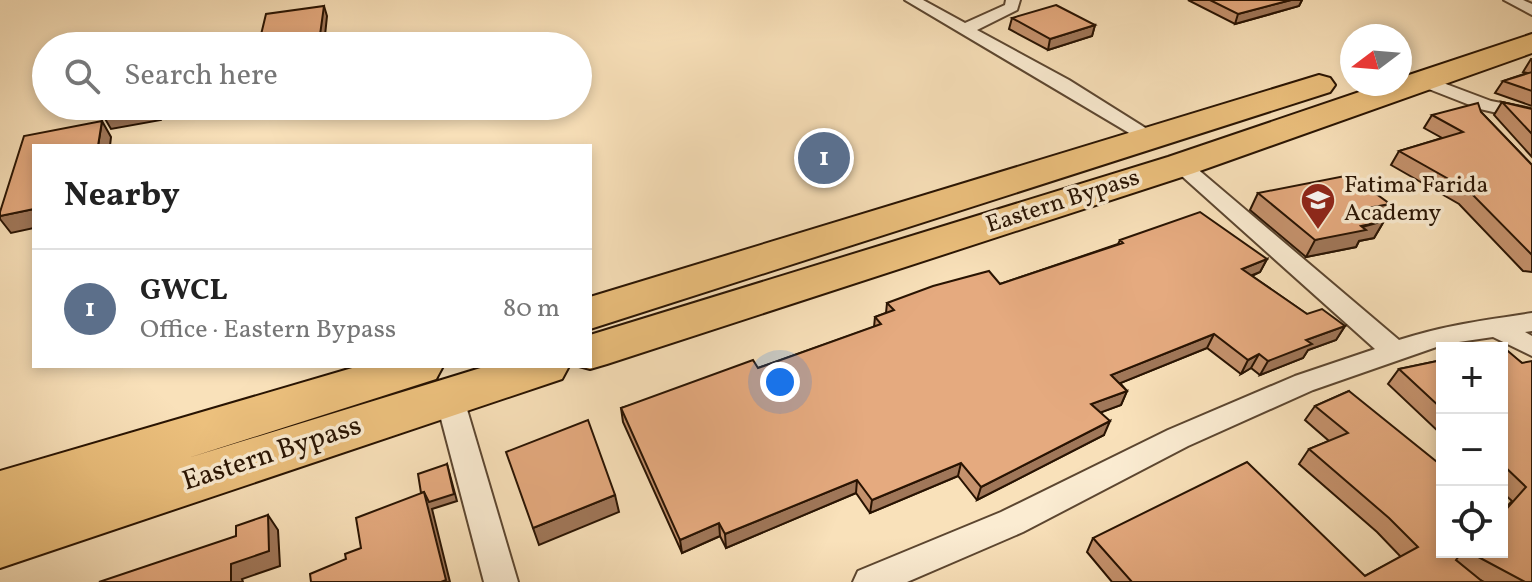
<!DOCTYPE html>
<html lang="en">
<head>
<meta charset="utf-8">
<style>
	:root { --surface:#fff; --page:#f6f6f6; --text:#222; --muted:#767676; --line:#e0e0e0; --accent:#db2777 }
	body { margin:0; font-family:Vollkorn,serif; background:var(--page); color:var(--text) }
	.controls { position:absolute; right:24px; bottom:24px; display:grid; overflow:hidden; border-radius:0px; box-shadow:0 4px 12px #0003 }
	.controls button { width:72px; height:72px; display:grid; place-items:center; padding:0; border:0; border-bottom:2px solid var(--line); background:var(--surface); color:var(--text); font:40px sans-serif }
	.compass { position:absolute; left:1340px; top:24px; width:72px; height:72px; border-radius:50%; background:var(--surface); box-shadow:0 4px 12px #0003; rotate:254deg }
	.you { position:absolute; left:780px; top:382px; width:28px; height:28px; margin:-20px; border:6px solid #fff; border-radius:50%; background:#1a73e8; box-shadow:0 0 0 12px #1a73e833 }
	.badge { display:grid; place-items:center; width:52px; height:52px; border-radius:50%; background:var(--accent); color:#fff; font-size:26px; font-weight:700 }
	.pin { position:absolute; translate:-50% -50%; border:4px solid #fff; box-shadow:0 2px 8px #0006 }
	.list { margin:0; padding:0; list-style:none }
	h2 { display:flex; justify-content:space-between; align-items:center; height:104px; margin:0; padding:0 32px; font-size:34px }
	h2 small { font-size:26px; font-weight:400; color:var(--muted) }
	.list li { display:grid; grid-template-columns:52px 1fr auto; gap:24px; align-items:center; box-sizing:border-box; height:120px; padding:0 32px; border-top:2px solid var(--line) }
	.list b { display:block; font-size:30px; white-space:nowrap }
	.list p { margin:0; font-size:26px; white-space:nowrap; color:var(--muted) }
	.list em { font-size:26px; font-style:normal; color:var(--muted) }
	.icon { flex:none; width:44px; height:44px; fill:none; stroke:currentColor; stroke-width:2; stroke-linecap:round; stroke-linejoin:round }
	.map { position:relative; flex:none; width:1532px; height:582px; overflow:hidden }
	.search { position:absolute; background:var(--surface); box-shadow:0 4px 12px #0003; left:32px; top:32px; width:560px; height:88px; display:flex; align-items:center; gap:20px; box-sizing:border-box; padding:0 28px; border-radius:44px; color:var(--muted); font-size:30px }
	.panel { position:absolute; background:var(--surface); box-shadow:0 4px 12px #0003; left:32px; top:144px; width:560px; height:224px; border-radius:0px }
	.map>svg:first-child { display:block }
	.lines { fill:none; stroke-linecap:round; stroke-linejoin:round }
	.street-casing { stroke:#5c4630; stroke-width:4 }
	.highway-casing { stroke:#281302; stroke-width:4 }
	.street { fill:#fbecd2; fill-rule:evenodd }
	.highway { fill:#ecc07d; fill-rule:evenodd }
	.wall { fill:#c5926d; stroke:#281302; stroke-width:2 }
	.shaded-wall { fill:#a07759; stroke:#281302; stroke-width:2 }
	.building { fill:#e5aa7f; stroke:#281302; stroke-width:2 }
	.labels { text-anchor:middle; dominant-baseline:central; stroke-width:7; stroke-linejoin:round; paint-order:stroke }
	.poi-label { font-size:24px; fill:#281302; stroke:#fbecd2; text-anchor:start }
	.street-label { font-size:24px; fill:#281302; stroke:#fbecd2 }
	.near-street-label { font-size:28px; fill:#281302; stroke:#fbecd2 }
</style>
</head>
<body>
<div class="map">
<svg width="1532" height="582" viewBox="0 0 1532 582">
	<rect width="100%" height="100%" fill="#f9e1ba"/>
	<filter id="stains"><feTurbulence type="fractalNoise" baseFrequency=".0025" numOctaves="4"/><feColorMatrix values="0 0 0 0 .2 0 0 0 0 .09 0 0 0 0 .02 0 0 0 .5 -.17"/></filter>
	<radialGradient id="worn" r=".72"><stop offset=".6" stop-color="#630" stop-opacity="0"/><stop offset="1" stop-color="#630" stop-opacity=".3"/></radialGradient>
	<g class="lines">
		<g class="street-casing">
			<g id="street">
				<polygon points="905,0 923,0 965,23 1005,5 1006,0 1020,0 1017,10 977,30 1069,80 1163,139 1153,145 1146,143"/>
				<polygon points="1504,0 1523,0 1532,4 1532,15"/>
				<polygon points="1422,75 1491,101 1532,109 1532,121 1480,109 1416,84 1413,80"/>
				<path d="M1181,159L1188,161L1399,340C1444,325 1486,320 1532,313V331L1525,332L1532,336V356L1493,337L1445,344L1313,390L1188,446L1023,532L907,582H853L858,571L1001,512L1168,430L1295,376L1375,349L1174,169L1171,165L1174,161Z"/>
				<polygon points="449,386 459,389 463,396 518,582 484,582 435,396 439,389"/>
			</g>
		</g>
		<g class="highway-casing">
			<g id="highway">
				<polygon points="1532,34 1532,53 1194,173 607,364 590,369 579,366 590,366 590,335 1168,157 1383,84 1400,84 1400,78"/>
				<polygon points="1319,75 1330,78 1335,85 1330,92 590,329 590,297"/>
				<polygon points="359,366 443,366 436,379 188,458 487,366 569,366 562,379 0,568 0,471"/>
			</g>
		</g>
		<use href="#street" class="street"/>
		<use href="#highway" class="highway"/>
	</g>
	<g class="wall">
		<polygon points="1188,0 1302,0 1299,6 1235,24"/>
		<polygon points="1012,18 1095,25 1092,36 1048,50 1009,29"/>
		<polygon points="1531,59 1532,59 1532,106 1495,93 1503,81 1527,73 1523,72"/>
		<polygon points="1502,102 1532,109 1532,157 1494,115"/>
		<polygon points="1481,112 1532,165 1532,272 1523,271 1459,204 1391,165 1399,151 1442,138 1424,128 1432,115"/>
		<polygon points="1258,193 1381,219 1384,221 1374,238 1359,241 1356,247 1306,257 1250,210"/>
		<polygon points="1120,240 1267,259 1260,272 1252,276 1307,314 1345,326 1336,340 1308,350 1303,358 1260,375 1251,368 1241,374 1207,348 1120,383 1127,391 1121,405 1101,412 1104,435 977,500 958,476 870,513 856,493 726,548 720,536 682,553 623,422 621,408 758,368 874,327 875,317 886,313 887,303 1000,284 1118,244"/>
		<polygon points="1502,348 1522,363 1532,582 1484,582 1480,580 1483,582 1112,582 1087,552 1093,538 1365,576 1401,557 1377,532 1299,464 1309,449 1329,441 1305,420 1315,406 1349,391 1442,552 1502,552 1502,512 1512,501 1502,492"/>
		<polygon points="1442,360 1442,435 1388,384 1399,369"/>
	</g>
	<g class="shaded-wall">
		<polygon points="1291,0 1302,0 1299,6 1235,24 1238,14"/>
		<polygon points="324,6 327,16 324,45 314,46 261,46 259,43"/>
		<polygon points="1095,25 1092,36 1048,50 1050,39"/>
		<polygon points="155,106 163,106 161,120 111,129 104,117"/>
		<polygon points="102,121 111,137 110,146 98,146"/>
		<polygon points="1390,204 1380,220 1367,208"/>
		<polygon points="34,209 34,228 11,233 0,219 0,216"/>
		<polygon points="1384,221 1374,238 1359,241 1356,247 1306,257 1315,240"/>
		<polygon points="1267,259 1260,272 1235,282 1242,269"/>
		<polygon points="1345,326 1336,340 1308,350 1303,358 1260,375 1268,361 1306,340"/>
		<polygon points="1214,334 1207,348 1106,389 1111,375"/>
		<polygon points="1259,354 1251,368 1241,374 1248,360"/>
		<polygon points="1127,391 1121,405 1086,418 1091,404"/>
		<polygon points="1110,421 1104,435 977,500 981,487"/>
		<polygon points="961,463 958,476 870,513 872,500"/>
		<polygon points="447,464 457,501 432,509 450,582 441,582 424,492"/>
		<polygon points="857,480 856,493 726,548 725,534"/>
		<polygon points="615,495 619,512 539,545 533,528"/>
		<polygon points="268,515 278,530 280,566 242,579 243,582 231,582 231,564"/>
		<polygon points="719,523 720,536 682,553 680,540"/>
	</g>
	<g class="building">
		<polygon points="1210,0 1291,0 1238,14"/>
		<polygon points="1056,5 1095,25 1050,39 1012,18"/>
		<polygon points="324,6 320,35 259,43 266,14"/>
		<polygon points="1532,72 1532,91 1503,81"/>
		<polygon points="1502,102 1532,109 1532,134"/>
		<polygon points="1478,103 1481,112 1532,165 1532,255 1468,190 1399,151 1463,132 1432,115"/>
		<polygon points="107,106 155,106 155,108 104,117"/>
		<polygon points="102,121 98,146 34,146 34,209 0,216 0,212 24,136"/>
		<polygon points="1350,175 1390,204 1367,208 1384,221 1361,226 1366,230 1315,240 1258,193"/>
		<polygon points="1200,212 1267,259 1242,269 1307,314 1322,309 1345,326 1306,340 1312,344 1268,361 1259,354 1248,360 1214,334 1111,375 1127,391 1091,404 1110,421 981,487 961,463 872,500 857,480 725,534 719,523 680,540 621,408 753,360 758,368 881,324 875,317 894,310 887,303 933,286 989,271 1000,284 1123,243 1120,240"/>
		<polygon points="1502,346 1522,363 1532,361 1532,582 1525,582 1469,552 1502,552 1502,514 1526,487 1502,464 1502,348 1494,348"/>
		<polygon points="1442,360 1442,409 1399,369"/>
		<polygon points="1349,391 1442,466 1442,552 1462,552 1456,560 1483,582 1132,582 1093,538 1247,462 1365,576 1418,547 1389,518 1309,449 1348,433 1315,406"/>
		<polygon points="588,420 615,495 533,528 506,452"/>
		<polygon points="447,464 454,494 429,502 424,492 421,493 418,474"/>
		<polygon points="424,492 446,580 441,582 311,582 310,574 346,559 345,554 361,548 356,518"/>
		<polygon points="268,515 269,551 231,564 231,582 99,582 236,536 236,526"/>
	</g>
	<defs>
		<g id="school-pin" transform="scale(1.8)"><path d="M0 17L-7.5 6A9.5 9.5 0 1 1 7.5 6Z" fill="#8f2418" stroke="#fbecd2"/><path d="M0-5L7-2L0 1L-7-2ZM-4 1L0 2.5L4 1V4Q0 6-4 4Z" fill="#fff"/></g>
	</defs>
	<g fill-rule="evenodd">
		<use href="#school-pin" x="1318" y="200"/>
	</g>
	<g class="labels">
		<g class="poi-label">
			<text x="1344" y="186">Fatima Farida<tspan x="1344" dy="28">Academy</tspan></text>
		</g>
		<g class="street-label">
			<text transform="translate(1063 202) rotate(-18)">Eastern Bypass</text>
		</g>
		<g class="near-street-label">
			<text transform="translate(272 454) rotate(-18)">Eastern Bypass</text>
		</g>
	</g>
	<rect width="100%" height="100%" filter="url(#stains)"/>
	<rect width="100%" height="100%" fill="url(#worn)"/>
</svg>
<div class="controls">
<button>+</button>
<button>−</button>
<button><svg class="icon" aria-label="locate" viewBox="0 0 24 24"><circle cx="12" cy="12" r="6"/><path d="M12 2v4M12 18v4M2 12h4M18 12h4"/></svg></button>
</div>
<svg class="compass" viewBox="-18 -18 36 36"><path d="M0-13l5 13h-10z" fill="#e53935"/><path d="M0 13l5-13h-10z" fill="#767676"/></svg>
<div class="you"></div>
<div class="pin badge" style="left:824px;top:158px;background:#5c6f8a">1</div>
<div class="search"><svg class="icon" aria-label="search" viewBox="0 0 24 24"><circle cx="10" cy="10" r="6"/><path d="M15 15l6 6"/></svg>Search here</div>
<section class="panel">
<h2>Nearby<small></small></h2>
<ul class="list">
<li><span class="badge" style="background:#5c6f8a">1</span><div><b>GWCL</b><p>Office · Eastern Bypass</p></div><em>80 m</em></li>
</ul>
</section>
</div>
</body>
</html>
